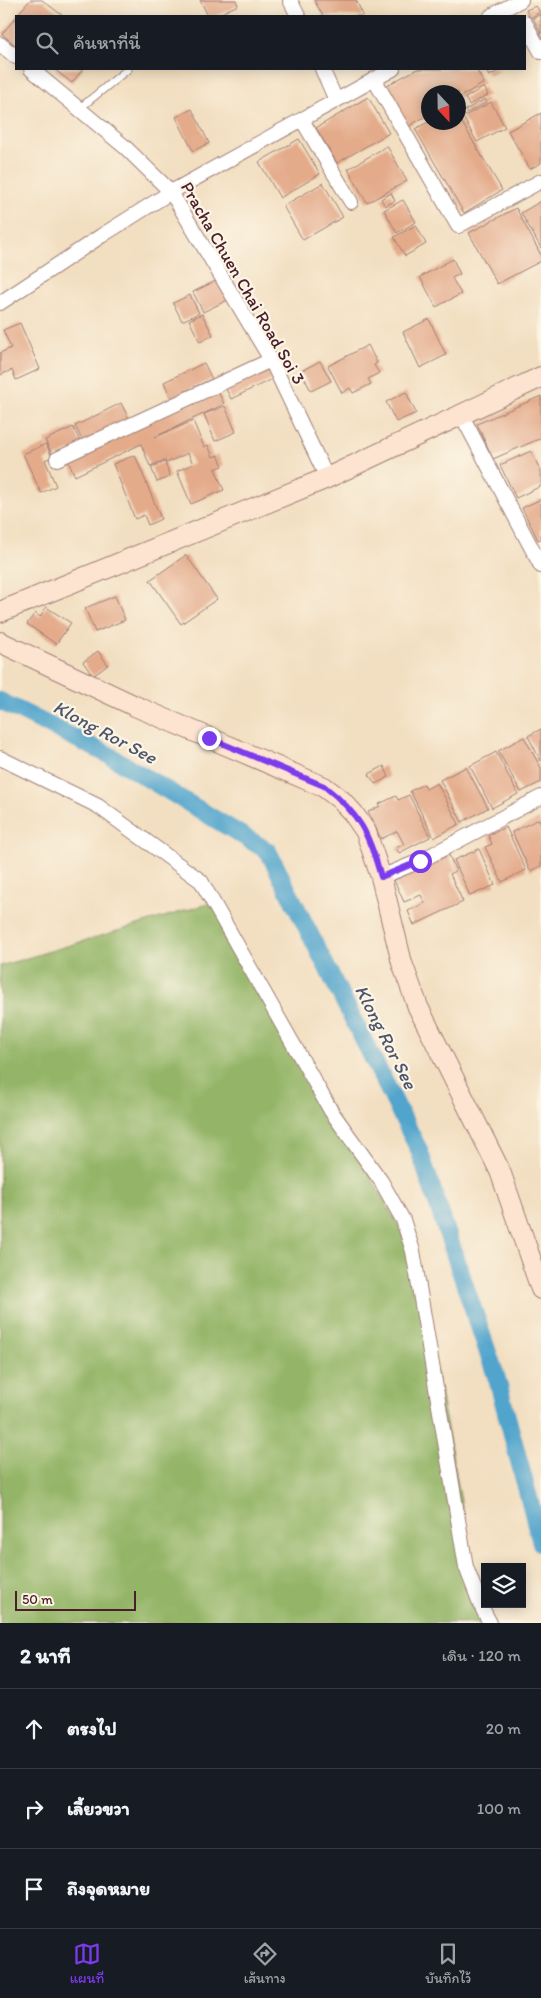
<!DOCTYPE html>
<html lang="th">
<head>
<meta charset="utf-8">
<style>
	:root { --surface:#171b24; --page:#20242c; --text:#f1f3f6; --muted:#9ea1a6; --line:#363941; --accent:#7c3aed }
	body { margin:0; font-family:Itim,"Playpen Sans Thai",sans-serif; background:var(--page); color:var(--text) }
	.controls { position:absolute; right:15px; bottom:15px; display:grid; overflow:hidden; border-radius:0px; box-shadow:0 2px 12px #0003 }
	.controls button { width:45px; height:45px; display:grid; place-items:center; padding:0; border:0; border-bottom:1px solid var(--line); background:var(--surface); color:var(--text); font:25px sans-serif }
	.compass { position:absolute; left:421px; top:85px; width:45px; height:45px; border-radius:50%; background:var(--surface); box-shadow:0 2px 12px #0003; rotate:158deg }
	.scale { position:absolute; left:15px; bottom:12px; width:121px; box-sizing:border-box; padding-left:5px; border:2px solid #4a1f2b; border-top:0; font-size:14px; line-height:18px; white-space:nowrap; color:#4a1f2b; -webkit-text-stroke:4px #fcf5e5; paint-order:stroke }
	.stop { position:absolute; width:15px; height:15px; margin:-11px; border:4px solid #7c3aed; border-radius:50%; background:#fff }
	.stop.end { background:#7c3aed; border-color:#fff; box-shadow:0 1px 5px #0008 }
	.list { margin:0; padding:0; list-style:none }
	h2 { display:flex; justify-content:space-between; align-items:center; height:65px; margin:0; padding:0 20px; font-size:21px }
	h2 small { font-size:16px; font-weight:400; color:var(--muted) }
	.list li { display:grid; grid-template-columns:32px 1fr auto; gap:15px; align-items:center; box-sizing:border-box; height:80px; padding:0 20px; border-top:1px solid var(--line) }
	.list b { display:block; font-size:19px; white-space:nowrap }
	.list em { font-size:16px; font-style:normal; color:var(--muted) }
	.icon { flex:none; width:28px; height:28px; fill:none; stroke:currentColor; stroke-width:2; stroke-linecap:round; stroke-linejoin:round }
	.map { position:relative; flex:none; width:541px; height:1623px; overflow:hidden }
	.search { position:absolute; background:var(--surface); box-shadow:0 2px 12px #0003; left:15px; right:15px; top:15px; height:55px; display:flex; align-items:center; gap:12px; box-sizing:border-box; padding:0 18px; border-radius:0px; color:var(--muted); font-size:19px }
	.sheet { height:305px; background:var(--surface) }
	nav { display:flex; justify-content:space-around; align-items:center; box-sizing:border-box; height:70px; border-top:1px solid var(--line); background:var(--surface); font-size:14px; color:var(--muted) }
	nav a { display:grid; justify-items:center; gap:2px }
	nav .on { color:var(--accent) }
	.map>svg:first-child { display:block }
	.forest { fill:#94b568; stroke:#6f6a4a }
	.lines { fill:none; stroke-linecap:round; stroke-linejoin:round }
	.canal { stroke:#51a4cc; stroke-width:18 }
	.building { fill:#e4ab8b }
	.lane-casing { stroke:#9e7e76; stroke-width:9 }
	.street-casing { stroke:#9e7e76; stroke-width:16 }
	.secondary-casing { stroke:#9e7e76; stroke-width:22 }
	.lane { stroke:#fff; stroke-width:7 }
	.street { stroke:#fff; stroke-width:14 }
	.secondary { stroke:#fde4d1; stroke-width:20 }
	.route { stroke:#7c3aed; stroke-width:6 }
	.labels { text-anchor:middle; dominant-baseline:central; stroke-width:4.5; stroke-linejoin:round; paint-order:stroke }
	.street-label { font-size:18px; fill:#4a1f2b; stroke:#fcf5e5 }
	.water-label { font-size:19px; font-style:italic; fill:#4d546b; stroke:#fcf5e5 }
</style>
</head>
<body>
<div class="map">
<svg width="541" height="1623" viewBox="0 0 541 1623">
	<rect width="100%" height="100%" fill="#fcf5e5"/>
	<filter id="ink" filterUnits="userSpaceOnUse"><feTurbulence type="fractalNoise" baseFrequency=".02" numOctaves="2"/><feDisplacementMap in="SourceGraphic" scale="10" xChannelSelector="R" yChannelSelector="G"/><feConvolveMatrix kernelMatrix="1 2 1 2 8 2 1 2 1" color-interpolation-filters="sRGB"/></filter>
	<filter id="wash" filterUnits="userSpaceOnUse"><feTurbulence type="fractalNoise" baseFrequency=".0096" numOctaves="4" result="noise"/><feDisplacementMap in="SourceGraphic" scale="20" xChannelSelector="R" yChannelSelector="G"/><feGaussianBlur stdDeviation="1.12" result="paint"/><feColorMatrix in="noise" values="0 0 0 0 0 0 0 0 0 0 0 0 0 0 0 0 0 1.4 0 .05"/><feComposite in="paint" operator="in"/></filter>
	<g filter="url(#wash)">
		<rect width="100%" height="100%" fill="#f2dec0"/>
		<polygon class="forest" points="214,902 413,1251 481,1606 489,1623 0,1623 0,966"/>
		<g class="lines">
			<polyline class="canal" points="0,701 107,754 268,851 419,1150 497,1379 541,1543"/>
		</g>
		<g id="blocks">
			<g class="building">
				<polygon points="30,0 42,0 63,16 16,16"/>
				<polygon points="200,0 236,0 238,5 215,16 208,16"/>
				<polygon points="314,0 356,0 363,15 360,16 323,16"/>
				<polygon points="536,6 540,12 530,18 526,10"/>
				<polygon points="541,14 541,34 533,18"/>
				<polygon points="16,17 16,46 2,34"/>
				<polygon points="54,69 83,69 72,83"/>
				<polygon points="417,69 476,69 484,83 458,98 458,92 428,92 428,115 409,126 386,86"/>
				<polygon points="485,69 503,69 489,76"/>
				<polygon points="484,87 488,95 469,105 465,98"/>
				<polygon points="368,97 389,133 337,163 316,128"/>
				<polygon points="485,99 487,102 467,113 465,110"/>
				<polygon points="491,102 505,127 477,142 463,117"/>
				<polygon points="192,109 209,143 193,151 176,117"/>
				<polygon points="541,113 541,163 530,169 508,131"/>
				<polygon points="458,116 502,190 464,213 415,129 428,122 458,122"/>
				<polygon points="299,139 320,174 280,198 259,162"/>
				<polygon points="387,146 407,181 367,203 348,169"/>
				<polygon points="323,183 343,217 303,240 283,206"/>
				<polygon points="391,193 395,201 385,206 381,199"/>
				<polygon points="403,200 416,222 397,233 384,210"/>
				<polygon points="541,201 541,248 521,213"/>
				<polygon points="516,208 541,255 541,261 497,284 469,233"/>
				<polygon points="416,225 426,244 405,256 394,237"/>
				<polygon points="453,259 460,274 452,278 461,294 436,307 420,277"/>
				<polygon points="220,279 230,299 203,312 193,292"/>
				<polygon points="190,295 199,313 182,321 173,303"/>
				<polygon points="202,314 213,335 200,342 189,320"/>
				<polygon points="429,319 446,355 420,368 403,332"/>
				<polygon points="20,323 40,369 16,380 12,370 0,375 0,353 11,348 3,330"/>
				<polygon points="368,345 377,363 374,365 379,373 368,379 371,384 353,393 350,388 342,393 328,366"/>
				<polygon points="320,361 331,381 311,391 301,371"/>
				<polygon points="204,363 212,379 171,398 164,382"/>
				<polygon points="266,366 272,379 231,399 225,387"/>
				<polygon points="216,387 224,404 155,437 193,421 204,447 208,445 213,457 218,455 223,466 215,469 224,490 191,504 177,471 193,464 188,453 166,463 165,460 150,466 141,444 75,476 67,459"/>
				<polygon points="406,392 416,413 396,422 386,402"/>
				<polygon points="541,396 541,438 493,459 477,424"/>
				<polygon points="121,403 130,421 84,444 75,426"/>
				<polygon points="225,406 236,432 215,441 204,414"/>
				<polygon points="73,427 82,445 54,458 45,440"/>
				<polygon points="46,444 52,457 45,460 56,486 41,493 23,454"/>
				<polygon points="531,451 541,472 541,486 516,498 500,465"/>
				<polygon points="135,455 161,519 148,525 144,515 135,519 113,464"/>
				<polygon points="165,462 170,477 157,482 151,467"/>
				<polygon points="541,499 541,539 538,540 522,508"/>
				<polygon points="186,555 217,599 181,624 150,580"/>
				<polygon points="115,596 125,620 95,632 85,608"/>
				<polygon points="46,607 71,623 56,644 27,624 35,613 40,617"/>
				<polygon points="98,651 108,665 93,676 83,662"/>
				<polygon points="541,729 541,761 528,736"/>
				<polygon points="524,737 541,768 541,782 521,792 498,751"/>
				<polygon points="496,752 518,794 492,808 470,766"/>
				<polygon points="384,766 389,777 375,784 369,774"/>
				<polygon points="466,767 488,808 462,822 440,780"/>
				<polygon points="437,783 459,824 434,838 410,791 424,784 426,789"/>
				<polygon points="409,795 430,837 399,853 396,848 404,844 397,831 381,839 368,812 380,806 379,804 396,796 398,800"/>
				<polygon points="539,819 541,824 541,866 530,871 512,832"/>
				<polygon points="506,827 526,870 502,882 485,847 492,844 488,835"/>
				<polygon points="479,849 495,885 470,896 454,860"/>
				<polygon points="449,855 456,871 450,874 463,902 414,925 408,911 425,903 421,895 404,902 394,880"/>
			</g>
		</g>
	</g>
	<g filter="url(#ink)">
		<use href="#blocks" fill-opacity="0" stroke="#9e7e76" stroke-width="1"/>
		<g class="lines">
			<g class="lane-casing">
				<polyline id="lane" points="80,108 128,69"/>
			</g>
			<g class="street-casing">
				<g id="street">
					<polyline points="290,0 298,16"/>
					<polyline points="491,16 521,0"/>
					<polyline points="525,23 541,52"/>
					<polyline points="0,44 16,57"/>
					<polyline points="31,69 125,147 171,192 271,360 327,478"/>
					<polyline points="322,69 336,100"/>
					<polyline points="374,79 458,226 541,181"/>
					<polyline points="302,120 351,202"/>
					<polyline points="0,303 101,236 171,192 393,69"/>
					<polyline points="461,414 541,566"/>
					<polyline points="57,459 271,360"/>
					<polyline points="0,758 98,806 201,881 331,1111 381,1181 403,1220 413,1251 466,1567 481,1606 490,1623"/>
					<polyline points="381,877 420,861 541,797"/>
				</g>
			</g>
			<g class="secondary-casing">
				<g id="secondary">
					<polyline points="0,612 327,478 541,377"/>
					<polyline points="0,642 135,706 324,787 340,799 353,813 366,832 381,877 402,963 418,1007 500,1171 541,1289"/>
				</g>
			</g>
			<use href="#lane" class="lane"/>
			<use href="#street" class="street"/>
			<use href="#secondary" class="secondary"/>
		</g>
	</g>
	<g class="lines" filter="url(#ink)">
		<path class="route" d="M209,738L324,786C360,814 369,834 381,877L420,861"/>
	</g>
	<g class="labels">
		<g class="street-label">
			<text transform="translate(243 283) rotate(60)">Pracha Chuen Chai Road Soi 3</text>
		</g>
		<g class="water-label">
			<text transform="translate(105 732) rotate(28)">Klong Ror See</text>
			<text transform="translate(386 1037) rotate(63)">Klong Ror See</text>
		</g>
	</g>
</svg>
<div class="controls">
<button><svg class="icon" aria-label="layers" viewBox="0 0 24 24"><path d="M12 4l9 5-9 5-9-5zM3 14l9 5 9-5"/></svg></button>
</div>
<svg class="compass" viewBox="-18 -18 36 36"><path d="M0-13l5 13h-10z" fill="#e53935"/><path d="M0 13l5-13h-10z" fill="#9ea1a6"/></svg>
<div class="scale">50 m</div>
<div class="stop" style="left:420px;top:861px"></div>
<div class="stop end" style="left:209px;top:738px"></div>
<div class="search"><svg class="icon" aria-label="search" viewBox="0 0 24 24"><circle cx="10" cy="10" r="6"/><path d="M15 15l6 6"/></svg>ค้นหาที่นี่</div>
</div>
<section class="sheet">
<h2>2 นาที<small>เดิน · 120 m</small></h2>
<ul class="list">
<li><svg class="icon" aria-label="ahead" viewBox="0 0 24 24"><path d="M12 20V5M6 11l6-6 6 6"/></svg><div><b>ตรงไป</b></div><em>20 m</em></li>
<li><svg class="icon" aria-label="right" viewBox="0 0 24 24"><path d="M7 20v-9h11M14 6l5 5-5 5"/></svg><div><b>เลี้ยวขวา</b></div><em>100 m</em></li>
<li><svg class="icon" aria-label="arrive" viewBox="0 0 24 24"><path d="M6 21V4h12l-3 4 3 4H6"/></svg><div><b>ถึงจุดหมาย</b></div></li>
</ul>
</section>
<nav>
<a class="on"><svg class="icon" aria-label="map" viewBox="0 0 24 24"><path d="M3 6l6-2 6 2 6-2v14l-6 2-6-2-6 2zM9 4v14M15 6v14"/></svg>แผนที่</a>
<a><svg class="icon" aria-label="directions" viewBox="0 0 24 24"><path d="M12 3l9 9-9 9-9-9zM9 14v-3h6M13 9l2 2-2 2"/></svg>เส้นทาง</a>
<a><svg class="icon" aria-label="saved" viewBox="0 0 24 24"><path d="M7 4h10v16l-5-4-5 4z"/></svg>บันทึกไว้</a>
</nav>
</body>
</html>
